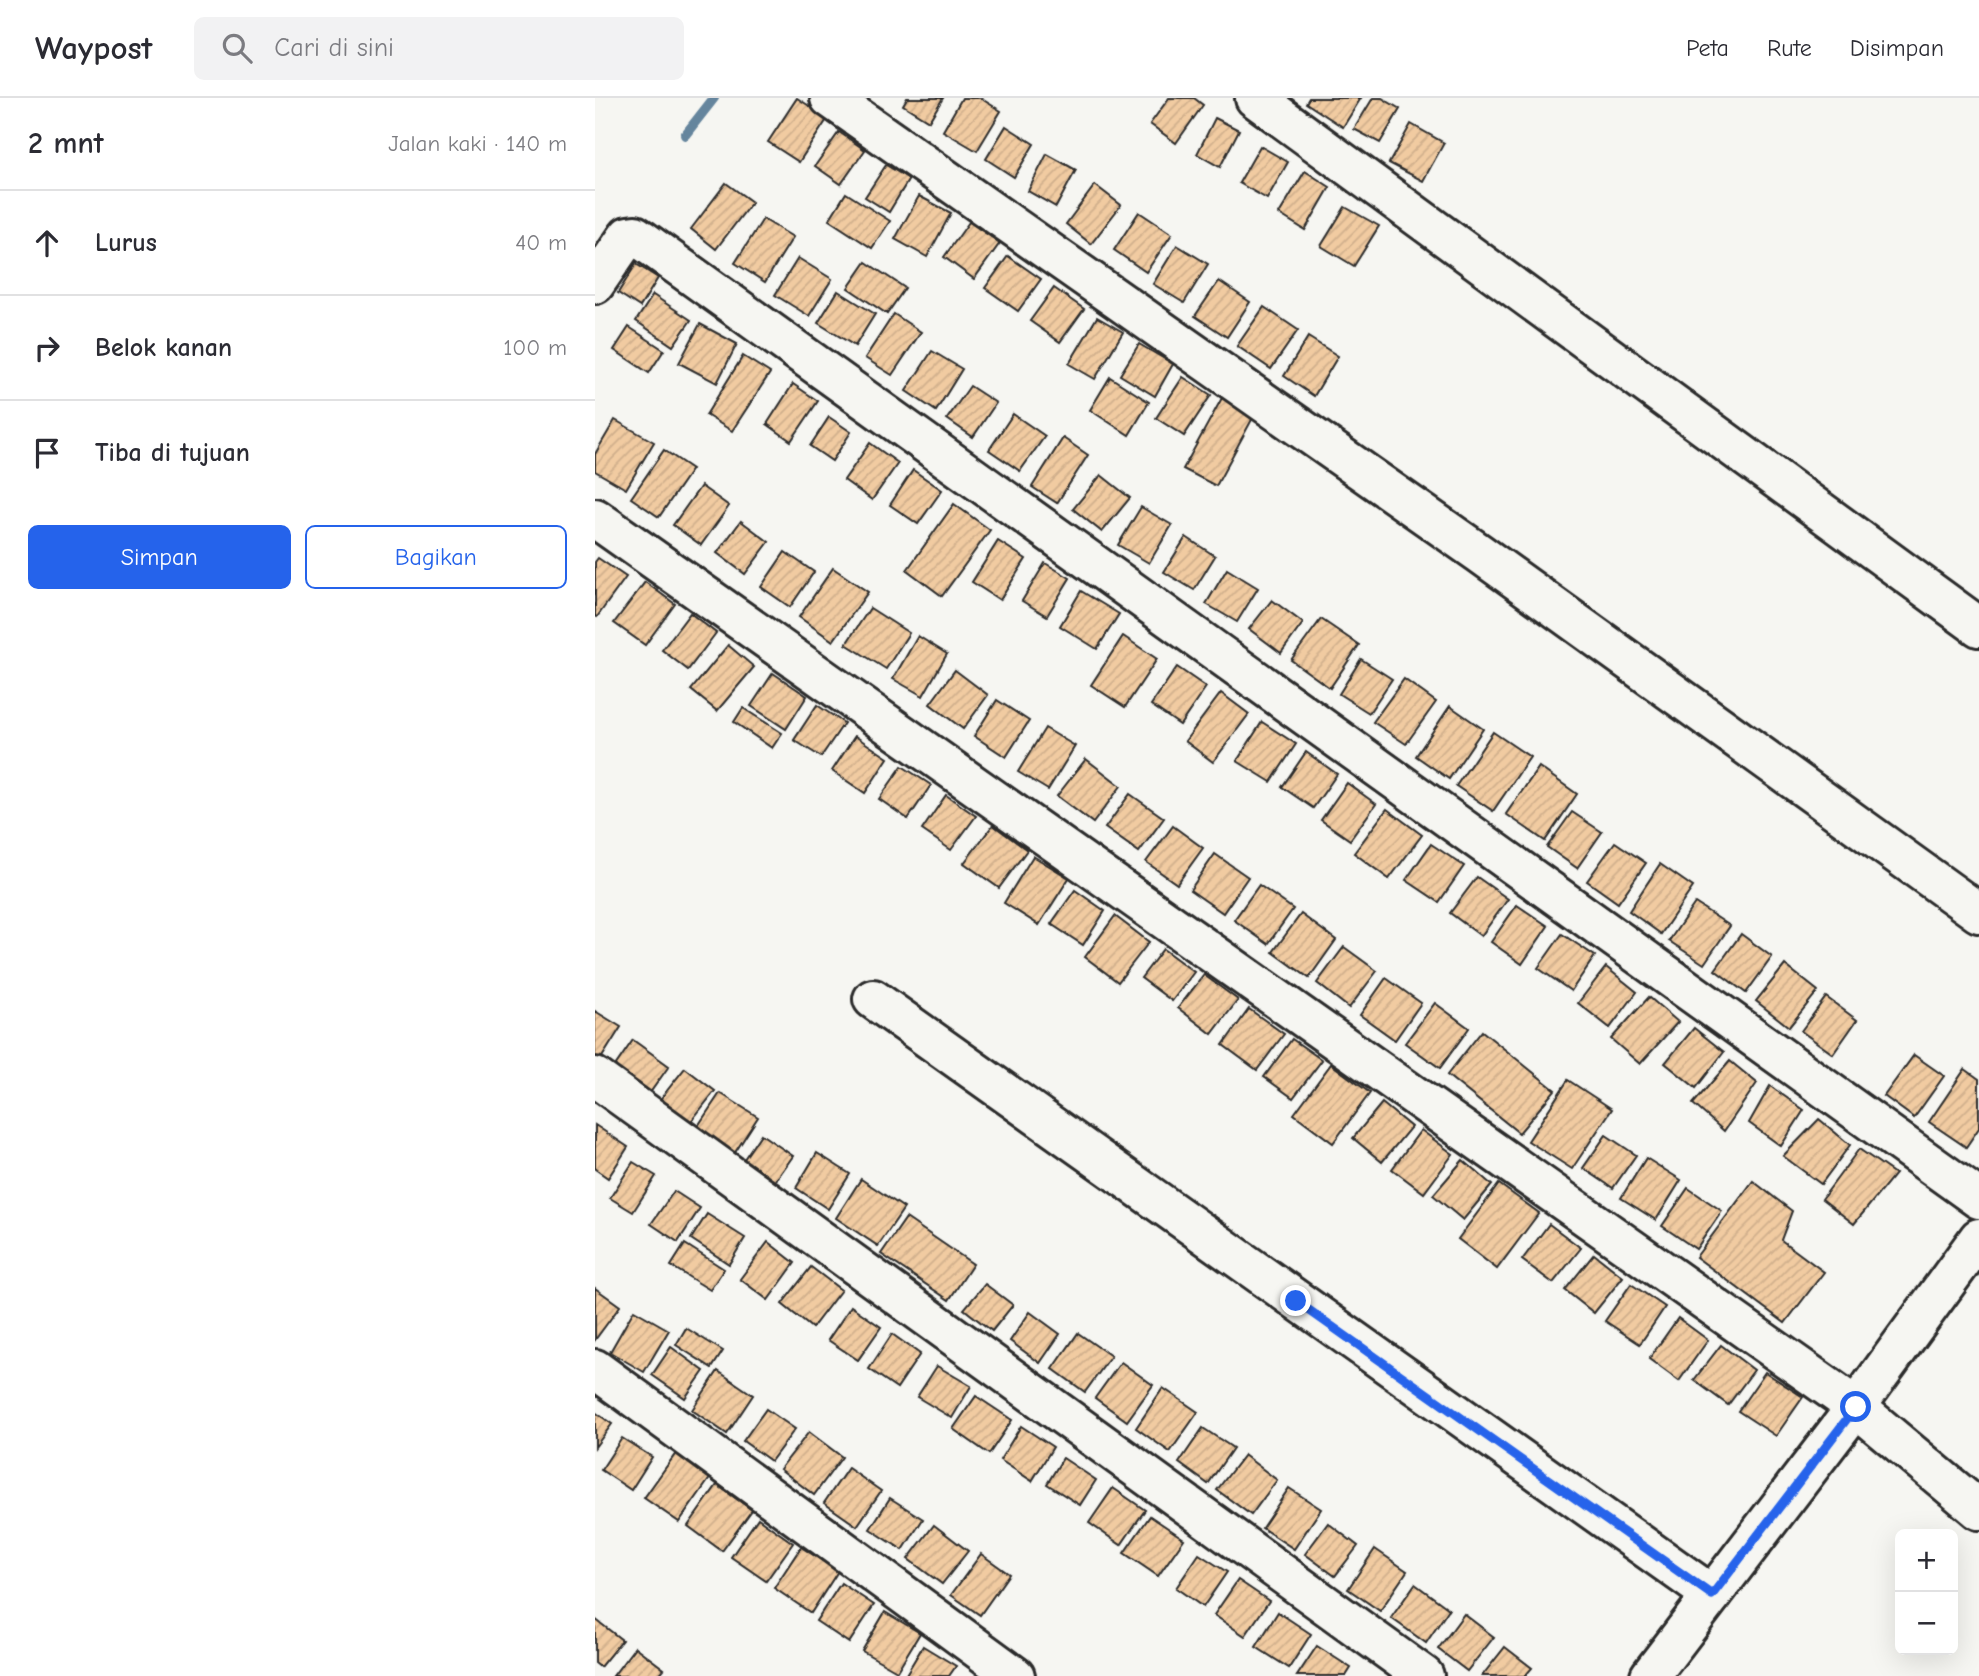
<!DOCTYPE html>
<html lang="id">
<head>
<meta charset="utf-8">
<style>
	:root { --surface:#fff; --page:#f2f2f3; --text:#2b2b33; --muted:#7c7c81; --line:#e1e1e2; --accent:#2563eb }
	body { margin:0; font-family:"Comic Neue",sans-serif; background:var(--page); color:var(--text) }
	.controls { position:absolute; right:21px; bottom:21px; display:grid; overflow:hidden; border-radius:10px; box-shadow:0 7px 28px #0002 }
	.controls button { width:63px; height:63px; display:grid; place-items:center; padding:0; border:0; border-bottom:2px solid var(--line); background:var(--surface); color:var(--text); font:35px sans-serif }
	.stop { position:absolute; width:21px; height:21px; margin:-16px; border:5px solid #2563eb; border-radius:50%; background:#fff }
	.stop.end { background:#2563eb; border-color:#fff; box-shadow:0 2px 7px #0008 }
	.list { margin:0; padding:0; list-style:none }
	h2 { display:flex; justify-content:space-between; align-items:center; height:91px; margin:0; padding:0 28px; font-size:30px }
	h2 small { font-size:23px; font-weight:400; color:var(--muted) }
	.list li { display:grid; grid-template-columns:46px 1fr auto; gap:21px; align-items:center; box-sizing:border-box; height:105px; padding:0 28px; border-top:2px solid var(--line) }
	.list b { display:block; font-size:26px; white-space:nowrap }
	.list em { font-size:23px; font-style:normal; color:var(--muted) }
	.actions { display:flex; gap:14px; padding:21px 28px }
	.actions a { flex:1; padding:16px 0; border:2px solid var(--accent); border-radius:10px; text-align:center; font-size:24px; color:var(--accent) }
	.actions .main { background:var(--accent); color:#fff }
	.icon { flex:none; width:38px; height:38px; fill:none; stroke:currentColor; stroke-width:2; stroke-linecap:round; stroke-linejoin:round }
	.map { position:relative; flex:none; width:1384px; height:1578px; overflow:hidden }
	header { display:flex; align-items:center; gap:42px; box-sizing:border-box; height:98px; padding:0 35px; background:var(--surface); border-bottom:2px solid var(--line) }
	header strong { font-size:33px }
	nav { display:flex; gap:38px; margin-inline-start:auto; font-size:24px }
	.search { width:490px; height:63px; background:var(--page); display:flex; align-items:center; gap:18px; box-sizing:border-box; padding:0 24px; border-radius:10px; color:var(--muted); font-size:26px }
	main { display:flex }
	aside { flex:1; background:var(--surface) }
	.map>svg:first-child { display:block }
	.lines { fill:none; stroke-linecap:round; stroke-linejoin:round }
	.stream { stroke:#65859d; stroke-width:10 }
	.building { fill:url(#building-hatch); stroke:#2b2b2b; stroke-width:2 }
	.minor-casing { stroke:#2b2b2b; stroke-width:44 }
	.minor { stroke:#f6f6f2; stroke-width:38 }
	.route { stroke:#2563eb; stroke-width:9 }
</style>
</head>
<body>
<header>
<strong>Waypost</strong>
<div class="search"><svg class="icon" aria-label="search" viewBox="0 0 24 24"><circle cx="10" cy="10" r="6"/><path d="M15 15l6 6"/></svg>Cari di sini</div>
<nav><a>Peta</a><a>Rute</a><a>Disimpan</a></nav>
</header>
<main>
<aside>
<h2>2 mnt<small>Jalan kaki · 140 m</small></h2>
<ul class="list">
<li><svg class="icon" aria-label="ahead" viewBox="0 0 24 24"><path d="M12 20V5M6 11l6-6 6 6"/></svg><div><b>Lurus</b></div><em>40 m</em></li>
<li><svg class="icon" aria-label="right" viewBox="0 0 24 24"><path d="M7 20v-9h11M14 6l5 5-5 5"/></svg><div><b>Belok kanan</b></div><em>100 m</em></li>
<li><svg class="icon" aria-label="arrive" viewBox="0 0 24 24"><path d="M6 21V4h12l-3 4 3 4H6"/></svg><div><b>Tiba di tujuan</b></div></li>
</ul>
<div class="actions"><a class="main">Simpan</a><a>Bagikan</a></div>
</aside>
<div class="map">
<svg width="1384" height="1578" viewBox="0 0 1384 1578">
	<defs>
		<pattern id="building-hatch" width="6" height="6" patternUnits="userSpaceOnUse" patternTransform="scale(1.75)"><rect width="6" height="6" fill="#f1cba1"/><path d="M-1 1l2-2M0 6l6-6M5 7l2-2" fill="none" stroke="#cfae8b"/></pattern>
	</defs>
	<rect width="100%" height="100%" fill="#f6f6f2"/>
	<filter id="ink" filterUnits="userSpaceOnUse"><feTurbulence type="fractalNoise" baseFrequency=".0143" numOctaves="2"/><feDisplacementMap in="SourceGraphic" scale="14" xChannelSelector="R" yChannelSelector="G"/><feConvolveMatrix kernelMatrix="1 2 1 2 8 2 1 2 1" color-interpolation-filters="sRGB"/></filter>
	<g filter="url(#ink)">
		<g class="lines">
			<polyline class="stream" points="90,37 119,0"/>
		</g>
		<g class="building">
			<polygon points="202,0 233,20 204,64 173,44"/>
			<polygon points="312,0 348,0 334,23 308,7"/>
			<polygon points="367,0 385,0 406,13 382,53 348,33"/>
			<polygon points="574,0 599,0 608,7 581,45 555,26"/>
			<polygon points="714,0 766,0 748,29 711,5"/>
			<polygon points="778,0 787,0 805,11 785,45 759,31"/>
			<polygon points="620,20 644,32 625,69 602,56"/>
			<polygon points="816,26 849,45 828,83 794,65"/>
			<polygon points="411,28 439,46 419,79 391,61"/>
			<polygon points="244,34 270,52 246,86 220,68"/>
			<polygon points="665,48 693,64 672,101 644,85"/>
			<polygon points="452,56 481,72 461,109 433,93"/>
			<polygon points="291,67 314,81 294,114 270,99"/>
			<polygon points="710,73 735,89 710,132 684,116"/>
			<polygon points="131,85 157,104 121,151 96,131"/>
			<polygon points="500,87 526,107 496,146 471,126"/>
			<polygon points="251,95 295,123 277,150 234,122"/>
			<polygon points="324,98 356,115 332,159 300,141"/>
			<polygon points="750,109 784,128 759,168 726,148"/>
			<polygon points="544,114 577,136 551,174 519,152"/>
			<polygon points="168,121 198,139 170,184 140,165"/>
			<polygon points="374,124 405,145 379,181 349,159"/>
			<polygon points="582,147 613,166 589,205 558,186"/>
			<polygon points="413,158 446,181 423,213 390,190"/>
			<polygon points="203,160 237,181 214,218 180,197"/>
			<polygon points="271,164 310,190 292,216 253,190"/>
			<polygon points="41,166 63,180 45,209 23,195"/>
			<polygon points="624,183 655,204 632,239 600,218"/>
			<polygon points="459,190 489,211 465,244 435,223"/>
			<polygon points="243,193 280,216 260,248 223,225"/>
			<polygon points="58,197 96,222 78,248 41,223"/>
			<polygon points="669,209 703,232 676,271 642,248"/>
			<polygon points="299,216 326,234 297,277 270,260"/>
			<polygon points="502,219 528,234 500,281 474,266"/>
			<polygon points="105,226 142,246 122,285 84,265"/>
			<polygon points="34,229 69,252 54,275 19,252"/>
			<polygon points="713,239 743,258 719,298 689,278"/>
			<polygon points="544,246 578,266 560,298 525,277"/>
			<polygon points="337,253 367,271 341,313 311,293"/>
			<polygon points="148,258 175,275 137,333 111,317"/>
			<polygon points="515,279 554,304 534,337 495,312"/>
			<polygon points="588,279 616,297 589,338 561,320"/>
			<polygon points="198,286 223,303 196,343 172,326"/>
			<polygon points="375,288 401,305 378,339 352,321"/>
			<polygon points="628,298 660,316 621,388 588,371"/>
			<polygon points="418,316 450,338 425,373 394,352"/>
			<polygon points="234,319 256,334 237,363 215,348"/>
			<polygon points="20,322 59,344 31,391 0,373 0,356"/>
			<polygon points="468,340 493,357 462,405 437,389"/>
			<polygon points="275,345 303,365 277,402 249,382"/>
			<polygon points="69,352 97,371 64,419 36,400"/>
			<polygon points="318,372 347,392 323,426 295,407"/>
			<polygon points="506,377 535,400 507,434 478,411"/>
			<polygon points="106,388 134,408 106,447 78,427"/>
			<polygon points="359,406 395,432 347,498 312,472"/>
			<polygon points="546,409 577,427 554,465 523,447"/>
			<polygon points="146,423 174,444 150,476 122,455"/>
			<polygon points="591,439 620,458 599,492 569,474"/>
			<polygon points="403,443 431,461 405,502 377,484"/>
			<polygon points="190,454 219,474 195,509 166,489"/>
			<polygon points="3,460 31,479 2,519 0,518 0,464"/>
			<polygon points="450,465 475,480 452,518 427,503"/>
			<polygon points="238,470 273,494 238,543 204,519"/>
			<polygon points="632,471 663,490 642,524 611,506"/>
			<polygon points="50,484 80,506 50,547 19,525"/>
			<polygon points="486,493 524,516 502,551 465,528"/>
			<polygon points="677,502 708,525 686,555 654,531"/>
			<polygon points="275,510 314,535 291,571 251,546"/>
			<polygon points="95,515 121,535 93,572 67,552"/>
			<polygon points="726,521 764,547 735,590 696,562"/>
			<polygon points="323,538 352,556 328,598 298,581"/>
			<polygon points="528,538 562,561 530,609 496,587"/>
			<polygon points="133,547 159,569 122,613 96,592"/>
			<polygon points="766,561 797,581 774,615 744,596"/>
			<polygon points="582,569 611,589 585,627 556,607"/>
			<polygon points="360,572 393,597 368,631 335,606"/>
			<polygon points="178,575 212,598 191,631 156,608"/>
			<polygon points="809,581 841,604 811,646 778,624"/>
			<polygon points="626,595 654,616 618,664 590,643"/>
			<polygon points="402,602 434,623 411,659 379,638"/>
			<polygon points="222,607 249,625 226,659 199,642"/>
			<polygon points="855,608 888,631 854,681 821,658"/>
			<polygon points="148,610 187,635 177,650 139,624"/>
			<polygon points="667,624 701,646 676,684 642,663"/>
			<polygon points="450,630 480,648 453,692 423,674"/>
			<polygon points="898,634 935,659 898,713 861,688"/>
			<polygon points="260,638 293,660 270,695 237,673"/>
			<polygon points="711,654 742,676 718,710 687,689"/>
			<polygon points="491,661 526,688 498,725 462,698"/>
			<polygon points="307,668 336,687 313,721 284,701"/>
			<polygon points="944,669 982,696 950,743 911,716"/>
			<polygon points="752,685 781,706 755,742 726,722"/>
			<polygon points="535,696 569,720 544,754 510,730"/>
			<polygon points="351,697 381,718 356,752 327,732"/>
			<polygon points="792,711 827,737 794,781 759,755"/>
			<polygon points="977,714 1007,734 982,770 952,749"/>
			<polygon points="398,727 432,752 404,790 369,765"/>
			<polygon points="578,728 608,750 582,786 551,764"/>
			<polygon points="1020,744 1051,765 1023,805 992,783"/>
			<polygon points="836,746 869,768 844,804 811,782"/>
			<polygon points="620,756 653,779 628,815 595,792"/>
			<polygon points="438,758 474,780 444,827 409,805"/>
			<polygon points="1065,766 1098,789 1066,836 1034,813"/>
			<polygon points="882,779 913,801 886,838 855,815"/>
			<polygon points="664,787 698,811 673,846 639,822"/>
			<polygon points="480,792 510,813 488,847 456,826"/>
			<polygon points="1100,805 1135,828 1109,866 1074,843"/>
			<polygon points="922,807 953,828 927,866 896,844"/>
			<polygon points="706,816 741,842 714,880 678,854"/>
			<polygon points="520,818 554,844 523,884 490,859"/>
			<polygon points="967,836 1000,858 976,893 943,870"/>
			<polygon points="1146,836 1177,859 1151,895 1120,872"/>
			<polygon points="749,849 782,873 754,910 722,885"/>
			<polygon points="568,851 599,874 577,903 546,880"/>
			<polygon points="1190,867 1223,893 1194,929 1161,903"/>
			<polygon points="1011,869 1042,894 1015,930 983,905"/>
			<polygon points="609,877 643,902 617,936 583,910"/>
			<polygon points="791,880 826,905 800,942 765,917"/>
			<polygon points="1054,899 1083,924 1045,966 1016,941"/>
			<polygon points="1231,899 1262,922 1238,956 1206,933"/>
			<polygon points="840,905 874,930 845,970 810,945"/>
			<polygon points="654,911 689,936 662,972 628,947"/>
			<polygon points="0,913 26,929 4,964 0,961"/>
			<polygon points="1099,930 1129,954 1101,990 1070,965"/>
			<polygon points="887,933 960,992 924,1035 852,977"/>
			<polygon points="697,941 727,962 698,1000 669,979"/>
			<polygon points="38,942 74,968 52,999 16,974"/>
			<polygon points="1319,957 1349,978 1319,1020 1289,998"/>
			<polygon points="1135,963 1162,985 1129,1033 1098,1006"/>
			<polygon points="736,966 775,995 738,1045 699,1016"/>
			<polygon points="90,970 120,993 93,1027 63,1004"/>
			<polygon points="1370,971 1384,981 1384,1030 1371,1049 1334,1024"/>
			<polygon points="973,982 1017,1011 977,1071 933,1043"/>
			<polygon points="1175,988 1209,1012 1186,1048 1154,1025"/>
			<polygon points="125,995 163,1019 139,1056 101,1031"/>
			<polygon points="787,1005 816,1029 787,1064 758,1040"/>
			<polygon points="1224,1021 1255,1047 1226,1086 1188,1058"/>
			<polygon points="0,1027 33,1049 13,1080 0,1071"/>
			<polygon points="826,1032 858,1056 829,1095 797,1071"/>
			<polygon points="166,1036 198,1058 179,1085 147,1064"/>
			<polygon points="1011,1037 1041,1057 1018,1090 988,1070"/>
			<polygon points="1264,1051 1300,1076 1259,1126 1227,1101"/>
			<polygon points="222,1055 255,1076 233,1111 201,1090"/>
			<polygon points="1051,1060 1086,1082 1061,1122 1026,1100"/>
			<polygon points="868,1062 897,1087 868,1122 838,1097"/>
			<polygon points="38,1064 61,1078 38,1114 15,1100"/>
			<polygon points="266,1081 309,1110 283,1148 241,1120"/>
			<polygon points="1158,1083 1197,1113 1186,1142 1229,1174 1190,1225 1101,1159"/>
			<polygon points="904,1086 944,1115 902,1171 863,1141"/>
			<polygon points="1093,1090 1127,1113 1101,1151 1067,1128"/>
			<polygon points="79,1093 105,1110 83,1144 56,1126"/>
			<polygon points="112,1116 150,1140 134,1166 96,1141"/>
			<polygon points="311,1120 378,1166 354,1202 286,1156"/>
			<polygon points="954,1126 986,1150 958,1185 927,1162"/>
			<polygon points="173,1144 200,1165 173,1202 145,1181"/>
			<polygon points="90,1146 129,1171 115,1192 76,1168"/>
			<polygon points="999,1156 1028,1179 999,1215 970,1192"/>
			<polygon points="216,1169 246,1192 217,1230 187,1206"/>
			<polygon points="390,1186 418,1207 397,1233 369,1211"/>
			<polygon points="1036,1186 1070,1209 1045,1246 1010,1223"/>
			<polygon points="0,1190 25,1208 0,1242"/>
			<polygon points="256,1208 286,1229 263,1262 233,1242"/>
			<polygon points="39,1212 74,1232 49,1274 15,1254"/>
			<polygon points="435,1214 465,1236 445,1265 415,1243"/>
			<polygon points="1083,1220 1113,1242 1084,1283 1054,1261"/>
			<polygon points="91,1230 128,1253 117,1270 81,1247"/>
			<polygon points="483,1235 516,1258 490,1294 458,1271"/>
			<polygon points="297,1236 325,1256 302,1290 274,1271"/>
			<polygon points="1126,1247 1159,1272 1133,1307 1099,1282"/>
			<polygon points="76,1249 109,1273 90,1300 57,1277"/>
			<polygon points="526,1264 558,1287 532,1323 500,1300"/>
			<polygon points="342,1268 376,1288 357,1320 322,1299"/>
			<polygon points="123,1273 158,1297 132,1336 97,1312"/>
			<polygon points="1170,1274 1208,1299 1181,1338 1143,1313"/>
			<polygon points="568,1290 603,1314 575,1354 541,1330"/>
			<polygon points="381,1298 417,1322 394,1356 358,1331"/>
			<polygon points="171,1311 200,1331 176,1363 148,1343"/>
			<polygon points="0,1314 17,1326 0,1349"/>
			<polygon points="426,1328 458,1349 437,1383 405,1362"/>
			<polygon points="608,1330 638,1350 613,1386 584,1365"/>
			<polygon points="214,1334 247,1359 219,1397 185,1371"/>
			<polygon points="27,1340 57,1359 36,1392 6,1372"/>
			<polygon points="84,1351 118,1376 84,1424 49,1400"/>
			<polygon points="649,1357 682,1382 656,1417 622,1392"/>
			<polygon points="468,1360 501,1382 485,1407 452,1386"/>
			<polygon points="253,1370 286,1393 262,1428 229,1405"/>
			<polygon points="122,1387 157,1412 127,1453 93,1428"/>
			<polygon points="518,1390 550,1412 526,1447 494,1425"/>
			<polygon points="694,1390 726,1411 699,1451 667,1430"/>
			<polygon points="295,1400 328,1421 308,1452 275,1431"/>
			<polygon points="555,1418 589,1441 563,1478 529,1455"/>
			<polygon points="163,1420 198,1445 171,1483 136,1459"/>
			<polygon points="733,1425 763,1448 740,1478 710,1456"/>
			<polygon points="339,1427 373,1453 347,1486 313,1461"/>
			<polygon points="206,1449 243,1473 216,1515 179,1490"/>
			<polygon points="780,1451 812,1473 785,1513 753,1491"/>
			<polygon points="386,1456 414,1476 385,1517 356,1497"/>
			<polygon points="604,1456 632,1474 608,1509 581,1490"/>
			<polygon points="643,1482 674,1503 650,1538 619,1517"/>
			<polygon points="246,1485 279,1507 254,1545 221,1523"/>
			<polygon points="820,1486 854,1511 831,1545 796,1520"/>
			<polygon points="290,1514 325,1535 302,1573 267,1553"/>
			<polygon points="683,1514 716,1536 694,1570 661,1549"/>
			<polygon points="869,1516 899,1539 872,1573 843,1551"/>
			<polygon points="0,1521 27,1542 5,1569 0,1565"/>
			<polygon points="328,1548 361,1568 354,1578 310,1578"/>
			<polygon points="722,1548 756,1570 751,1578 702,1578"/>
			<polygon points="40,1549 69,1571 63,1578 18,1578"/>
			<polygon points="910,1549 937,1570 930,1578 887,1578"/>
		</g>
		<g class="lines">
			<g class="minor-casing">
				<g id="minor">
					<polyline points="235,0 884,455 1384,815"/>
					<polyline points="660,0 1384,529"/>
					<polyline points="0,186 33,138 40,137 46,141 1384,1101"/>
					<polyline points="0,420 1261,1309 1384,1412"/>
					<polyline points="278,901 1117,1497"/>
					<polyline points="0,979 829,1578"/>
					<polyline points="0,1271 420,1578"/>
					<polyline points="1055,1578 1261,1309 1384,1140"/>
				</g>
			</g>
			<use href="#minor" class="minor"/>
		</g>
	</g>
	<g class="lines" filter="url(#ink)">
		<polyline class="route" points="701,1203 1117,1497 1261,1309"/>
	</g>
</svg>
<div class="controls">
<button>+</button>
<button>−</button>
</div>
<div class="stop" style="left:1261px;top:1309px"></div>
<div class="stop end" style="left:701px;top:1203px"></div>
</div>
</main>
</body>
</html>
